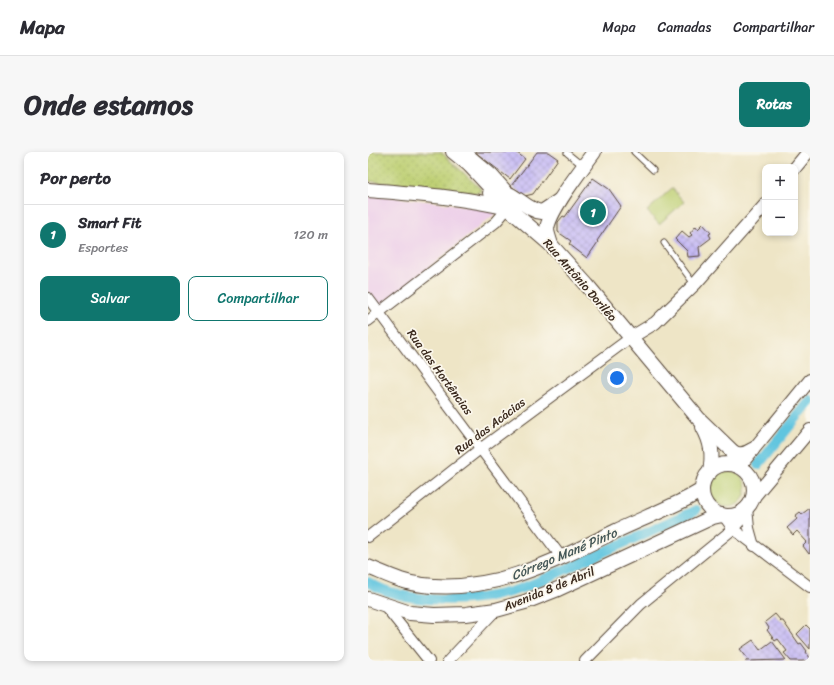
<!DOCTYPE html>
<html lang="pt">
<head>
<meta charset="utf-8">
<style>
	:root { --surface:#fff; --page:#f7f7f7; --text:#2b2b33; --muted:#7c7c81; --line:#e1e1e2; --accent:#0f766e }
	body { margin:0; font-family:Sriracha,sans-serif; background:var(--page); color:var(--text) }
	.controls { position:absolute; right:12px; top:12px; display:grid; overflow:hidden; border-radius:8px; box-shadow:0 2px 6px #0003 }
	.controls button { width:36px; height:36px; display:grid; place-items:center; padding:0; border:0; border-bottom:1px solid var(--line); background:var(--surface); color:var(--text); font:20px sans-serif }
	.you { position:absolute; left:249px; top:226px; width:14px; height:14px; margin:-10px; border:3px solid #fff; border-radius:50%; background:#1a73e8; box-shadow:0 0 0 6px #1a73e833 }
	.badge { display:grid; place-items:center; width:26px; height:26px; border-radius:50%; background:var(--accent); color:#fff; font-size:13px; font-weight:700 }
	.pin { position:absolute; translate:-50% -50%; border:2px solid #fff; box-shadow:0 1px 4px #0006 }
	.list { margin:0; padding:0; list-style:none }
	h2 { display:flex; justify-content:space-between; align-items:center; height:52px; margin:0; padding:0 16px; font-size:17px }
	h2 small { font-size:13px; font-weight:400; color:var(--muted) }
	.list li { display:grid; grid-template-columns:26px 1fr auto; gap:12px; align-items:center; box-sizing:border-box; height:60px; padding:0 16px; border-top:1px solid var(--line) }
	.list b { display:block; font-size:15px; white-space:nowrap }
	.list p { margin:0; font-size:13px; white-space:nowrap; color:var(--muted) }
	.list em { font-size:13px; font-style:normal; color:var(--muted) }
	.actions { display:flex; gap:8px; padding:12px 16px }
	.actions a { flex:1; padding:9px 0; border:1px solid var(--accent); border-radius:8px; text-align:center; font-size:14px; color:var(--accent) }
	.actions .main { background:var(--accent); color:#fff }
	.map { position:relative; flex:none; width:442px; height:509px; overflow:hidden; border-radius:8px }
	header { display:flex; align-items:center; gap:24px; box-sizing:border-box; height:56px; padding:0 20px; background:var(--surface); border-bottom:1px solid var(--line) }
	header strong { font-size:19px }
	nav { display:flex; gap:22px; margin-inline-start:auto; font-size:14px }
	.intro { display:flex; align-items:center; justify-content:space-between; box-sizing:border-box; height:96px; padding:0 24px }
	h1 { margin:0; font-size:28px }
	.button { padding:10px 18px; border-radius:8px; background:var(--accent); color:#fff; font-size:14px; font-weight:700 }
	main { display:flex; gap:24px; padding:0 24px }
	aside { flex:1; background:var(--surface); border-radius:8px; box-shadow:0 2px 6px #0003 }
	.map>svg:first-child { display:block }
	.built { fill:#edd0e9 }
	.grass { fill:#bdcf72; stroke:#7c7c48 }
	.park { fill:url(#park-dots); stroke:#7c7c48 }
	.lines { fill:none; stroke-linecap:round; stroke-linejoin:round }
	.canal { stroke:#61c5df; stroke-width:10 }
	.building { fill:url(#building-cross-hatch) }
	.service-casing { stroke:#564637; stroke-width:7 }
	.minor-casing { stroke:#564637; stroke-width:12 }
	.tertiary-casing { stroke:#564637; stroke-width:14 }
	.secondary-casing { stroke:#564637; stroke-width:16 }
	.service { stroke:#fff; stroke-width:5 }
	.minor { stroke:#fff; stroke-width:10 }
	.tertiary { stroke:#fff; stroke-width:12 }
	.secondary { stroke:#fff; stroke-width:14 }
	.labels { text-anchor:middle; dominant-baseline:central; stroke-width:3.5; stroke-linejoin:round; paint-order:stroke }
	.street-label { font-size:12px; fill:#3b2a1e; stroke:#fbf7ec }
	.water-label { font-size:13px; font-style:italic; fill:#465858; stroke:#fbf7ec }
</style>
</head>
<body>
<header>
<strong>Mapa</strong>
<nav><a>Mapa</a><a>Camadas</a><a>Compartilhar</a></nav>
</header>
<div class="intro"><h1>Onde estamos</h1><a class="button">Rotas</a></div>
<main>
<aside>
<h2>Por perto<small></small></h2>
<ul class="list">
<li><span class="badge">1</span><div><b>Smart Fit</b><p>Esportes</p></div><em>120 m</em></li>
</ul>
<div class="actions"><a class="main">Salvar</a><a>Compartilhar</a></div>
</aside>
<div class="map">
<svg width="442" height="509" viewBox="0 0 442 509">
	<defs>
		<pattern id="park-dots" width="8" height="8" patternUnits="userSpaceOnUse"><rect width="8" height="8" fill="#bdcf72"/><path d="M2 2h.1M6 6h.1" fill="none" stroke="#a3b262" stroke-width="1.8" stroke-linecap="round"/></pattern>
		<pattern id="building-cross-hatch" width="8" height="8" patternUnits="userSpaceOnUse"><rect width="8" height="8" fill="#c2b6f6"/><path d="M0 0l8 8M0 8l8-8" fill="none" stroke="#9f94c7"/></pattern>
	</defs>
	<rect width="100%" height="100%" fill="#fbf7ec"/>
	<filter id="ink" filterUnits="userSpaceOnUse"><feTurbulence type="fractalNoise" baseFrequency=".025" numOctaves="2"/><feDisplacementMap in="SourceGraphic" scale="8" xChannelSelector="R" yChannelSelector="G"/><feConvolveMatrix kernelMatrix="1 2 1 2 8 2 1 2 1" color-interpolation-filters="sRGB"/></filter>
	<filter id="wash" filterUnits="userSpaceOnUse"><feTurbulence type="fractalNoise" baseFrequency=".012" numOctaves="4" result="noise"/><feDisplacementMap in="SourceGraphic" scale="16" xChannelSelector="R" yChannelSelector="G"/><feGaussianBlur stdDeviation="0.9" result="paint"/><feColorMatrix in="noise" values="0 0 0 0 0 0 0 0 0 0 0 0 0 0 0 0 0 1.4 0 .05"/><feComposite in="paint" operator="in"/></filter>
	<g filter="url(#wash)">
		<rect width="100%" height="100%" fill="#eee5c6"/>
		<polygon class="built" points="0,42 132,58 12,155 0,140"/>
		<g class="grass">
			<polygon points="304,36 316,50 291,72 279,59"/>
			<circle cx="360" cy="337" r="18"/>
		</g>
		<polygon class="park" points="0,0 73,0 112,36 113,39 110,41 0,29"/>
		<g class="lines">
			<g class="canal">
				<polyline points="390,313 442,249"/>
				<path d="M0,430C36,453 105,451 145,439C171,431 195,418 220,407C256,391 292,375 328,358"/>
			</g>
		</g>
		<g id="blocks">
			<g class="building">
				<polygon points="107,0 148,0 157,7 142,27"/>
				<polygon points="169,0 180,0 190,7 165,42 157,44 143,34"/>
				<polygon points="225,26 241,37 253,54 229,89 230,90 219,106 201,92 203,89 190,80 190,70 195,64 197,65"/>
				<polygon points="335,72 343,81 341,82 343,86 331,95 332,104 320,105 319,99 307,87 314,79 321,85 324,83 322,81 328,74 330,77"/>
				<polygon points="442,356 442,401 441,402 435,394 439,390 429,379 425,383 419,376 429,367 427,364 432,360 434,362"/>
				<polygon points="407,462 413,469 415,469 431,492 433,491 439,499 438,500 442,506 441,509 423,509 416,501 419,499 410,487 407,489 399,478 401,476 397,470"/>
				<polygon points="438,473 442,477 442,497 429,482"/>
				<polygon points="385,488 392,498 404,489 418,508 377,509 380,507 372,497"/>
			</g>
		</g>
	</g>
	<g filter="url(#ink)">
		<use href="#blocks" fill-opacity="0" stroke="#564637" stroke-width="1"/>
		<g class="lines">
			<g class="service-casing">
				<g id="service">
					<polyline points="266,0 285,18"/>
					<polyline points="199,1 215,14"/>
					<polyline points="296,91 326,132"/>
				</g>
			</g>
			<g class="minor-casing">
				<g id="minor">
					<polyline points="0,146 194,406"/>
					<polyline points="0,169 128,70 140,56"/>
					<polyline points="379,356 381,376 386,394"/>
					<polyline points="355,363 365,377 372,382 442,435"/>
					<polyline points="0,385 112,297 262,186"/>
					<polyline points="17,454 61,509"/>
					<polyline points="80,509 128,458"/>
					<polyline points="217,509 273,452 365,377 374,367 379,355"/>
				</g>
			</g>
			<g class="tertiary-casing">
				<g id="tertiary">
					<polyline points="84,0 100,13 126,41"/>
					<polyline points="97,0 124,23 140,41"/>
					<polyline points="427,16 440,0"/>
					<polyline points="262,186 287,171 327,132 397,53"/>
					<polyline points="371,315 442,228"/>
					<polyline points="385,346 442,278"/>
				</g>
			</g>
			<g class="secondary-casing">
				<g id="secondary">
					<path d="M0,38C47,42 94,45 140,56L145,53L153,51"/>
					<path d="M122,41C127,41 136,40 141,42C152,47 161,59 174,60L192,48"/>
					<polyline points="126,41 140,56 183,93 219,133 330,266 365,300 368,313"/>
					<path d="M183,93C182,88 179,82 179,77C181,58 214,17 226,0"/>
					<path d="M335,275C344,291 345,303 342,320"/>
					<path d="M365,300C371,304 378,302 384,298"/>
					<circle cx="360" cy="338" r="26"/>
					<path d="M0,415C18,422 35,431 55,433C125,442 187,409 248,379C272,368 296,358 320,346L334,338"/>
					<polyline points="0,447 42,461 66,463 98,462 128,458 157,450 190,437 345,365 354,363"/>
				</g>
			</g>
			<use href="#service" class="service"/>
			<use href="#minor" class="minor"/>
			<use href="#tertiary" class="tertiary"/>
			<use href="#secondary" class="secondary"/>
		</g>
	</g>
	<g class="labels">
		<g class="street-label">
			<text transform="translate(212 128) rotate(49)">Rua Antônio Dorilêo</text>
			<text transform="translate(72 220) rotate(54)">Rua das Hortências</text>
			<text transform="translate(122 274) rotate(-37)">Rua das Acácias</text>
			<text transform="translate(181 437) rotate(-22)">Avenida 8 de Abril</text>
		</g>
		<g class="water-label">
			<text transform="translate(196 402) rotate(-23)">Córrego Mané Pinto</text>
		</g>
	</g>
</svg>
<div class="controls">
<button>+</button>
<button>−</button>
</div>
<div class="you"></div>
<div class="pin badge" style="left:225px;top:60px">1</div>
</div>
</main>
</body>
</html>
